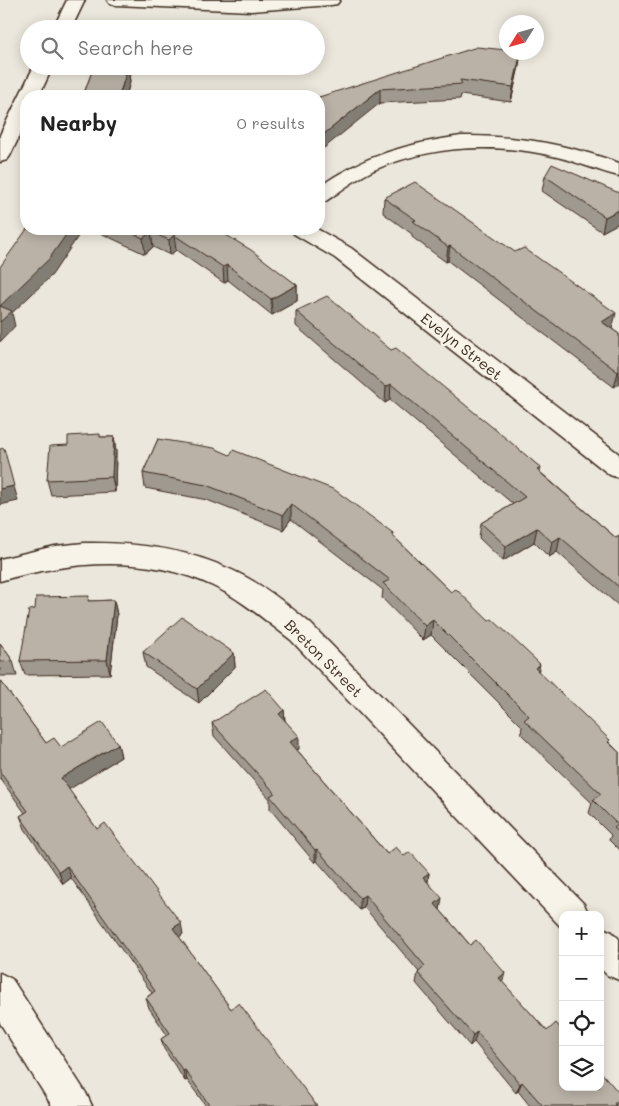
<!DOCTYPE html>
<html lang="en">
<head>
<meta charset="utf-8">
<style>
	:root { --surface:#fff; --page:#f6f6f6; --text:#222; --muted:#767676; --line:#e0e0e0 }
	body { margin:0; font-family:Mali,sans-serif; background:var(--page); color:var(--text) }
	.controls { position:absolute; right:15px; bottom:15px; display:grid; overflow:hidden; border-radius:10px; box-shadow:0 2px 12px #0003 }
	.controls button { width:45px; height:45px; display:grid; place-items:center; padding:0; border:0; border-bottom:1px solid var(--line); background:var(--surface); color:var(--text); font:25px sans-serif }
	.compass { position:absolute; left:499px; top:15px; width:45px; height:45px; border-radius:50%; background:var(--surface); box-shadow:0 2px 12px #0003; rotate:233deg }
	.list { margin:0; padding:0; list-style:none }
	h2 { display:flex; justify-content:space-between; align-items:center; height:65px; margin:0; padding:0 20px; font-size:21px }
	h2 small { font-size:16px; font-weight:400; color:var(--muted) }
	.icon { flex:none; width:28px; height:28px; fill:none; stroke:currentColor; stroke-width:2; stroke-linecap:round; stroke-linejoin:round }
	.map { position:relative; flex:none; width:619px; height:1106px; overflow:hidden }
	.search { position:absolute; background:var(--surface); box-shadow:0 2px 12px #0003; left:20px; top:20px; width:305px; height:55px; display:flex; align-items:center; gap:12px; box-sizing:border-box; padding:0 18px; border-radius:28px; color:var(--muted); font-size:19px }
	.panel { position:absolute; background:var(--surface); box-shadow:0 2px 12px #0003; left:20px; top:90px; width:305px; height:145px; border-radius:20px }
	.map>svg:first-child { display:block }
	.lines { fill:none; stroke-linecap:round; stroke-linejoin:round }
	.minor-casing { stroke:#3b2a1e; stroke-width:3 }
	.minor { fill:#f7f3e8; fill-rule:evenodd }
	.wall { fill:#a09990; stroke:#3b2a1e }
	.shaded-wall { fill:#827d75; stroke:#3b2a1e }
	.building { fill:#bab2a7; stroke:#3b2a1e }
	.labels { text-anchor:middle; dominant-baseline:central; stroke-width:5; stroke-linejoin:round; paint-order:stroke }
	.street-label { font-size:15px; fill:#3b2a1e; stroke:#f7f3e8 }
</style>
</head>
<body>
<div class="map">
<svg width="619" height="1106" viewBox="0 0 619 1106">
	<rect width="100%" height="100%" fill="#ece7dc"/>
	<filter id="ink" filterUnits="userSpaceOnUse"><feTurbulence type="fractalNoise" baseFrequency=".02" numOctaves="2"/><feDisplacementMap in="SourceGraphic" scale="10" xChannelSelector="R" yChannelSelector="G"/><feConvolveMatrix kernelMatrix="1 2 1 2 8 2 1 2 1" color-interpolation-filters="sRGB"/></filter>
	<g filter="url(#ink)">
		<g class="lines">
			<g class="minor-casing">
				<g id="minor">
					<polygon points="67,0 85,0 71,29 53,29"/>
					<polygon points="107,0 340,0 337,4 331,5 251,11 116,5 110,4"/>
					<polygon points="34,66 53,66 39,96 26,96 26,122 10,156 7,160 0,162 0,135"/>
					<path d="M461,136C516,135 567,144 619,163V176C598,171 578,162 557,157C497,142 431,145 374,170C357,178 342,190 326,201L319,203V187C362,156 409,143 461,136Z"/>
					<polygon points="291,229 317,229 351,248 619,454 619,478 610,475 335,258 294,234"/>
					<path d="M84,543C135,542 185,548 232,570C261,583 287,604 311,624L584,904L589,915H563V928L560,926L291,640C266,621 241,599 213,586C146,554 69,561 0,581V559L55,546Z"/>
					<polygon points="600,927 612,932 619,939 619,980 607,975 600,968"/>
					<polygon points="0,973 12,979 86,1093 92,1106 52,1106 0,1023"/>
				</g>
			</g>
			<use href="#minor" class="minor"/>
		</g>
		<g class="wall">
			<polygon points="94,66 135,66 133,73 129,73 130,82 126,96 83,96"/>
			<polygon points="519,66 511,102 461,95 460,99 380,103 319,97"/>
			<polygon points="545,176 619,193 619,223 602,232 542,191"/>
			<polygon points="384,198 612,329 619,334 619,384 614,387 448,261 446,262 412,237 412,234 383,213"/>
			<polygon points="92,229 216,229 297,285 297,301 272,315 228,280 224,283 176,250 170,255 153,247 145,254"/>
			<polygon points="296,311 391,350 541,468 540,472 616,538 619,536 619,606 557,552 549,557 534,542 503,561 479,538 481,523 513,504 390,400 385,403 296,326"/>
			<polygon points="100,437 114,437 116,452 115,492 51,495 47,480 68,445"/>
			<polygon points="158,439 393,533 393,536 451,592 538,672 619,752 619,850 609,840 611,835 589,813 592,803 521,734 522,726 431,635 423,640 382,598 383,590 291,519 283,530 207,500 145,488 143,473"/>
			<polygon points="114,600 117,615 110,674 25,675 20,661 35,609 90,601"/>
			<polygon points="0,643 13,661 17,676 0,676"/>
			<polygon points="143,652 234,653 235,667 199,703 146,667"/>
			<polygon points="0,680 46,743 61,747 118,744 121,757 68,789 97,829 183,934 179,937 231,1009 317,1106 206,1106 187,1080 185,1081 164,1049 161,1039 167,1035 149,1008 146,998 152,993 71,878 63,884 25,829 20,816 25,813 0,778"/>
			<polygon points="284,710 285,720 299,749 297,750 387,854 404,856 429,873 428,882 440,910 502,982 616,1106 530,1106 518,1091 516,1093 474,1042 470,1046 416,983 418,973 419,972 364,907 360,910 317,861 315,863 270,809 270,799 214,736 212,723"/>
		</g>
		<g class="shaded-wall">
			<polygon points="521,52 519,66 511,102 513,87"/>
			<polygon points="132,66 135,66 133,73"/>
			<polygon points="128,67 130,82 126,96 119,96"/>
			<polygon points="380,89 380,103 319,152 319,138"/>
			<polygon points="619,210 619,223 602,232 605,217"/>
			<polygon points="70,229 83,229 52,275 12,313 15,326 0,342 0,306"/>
			<polygon points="151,232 153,247 145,254 143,238"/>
			<polygon points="174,235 176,250 170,255 169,240"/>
			<polygon points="450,246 448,261 446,262 448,247"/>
			<polygon points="227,265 228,280 224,283 223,267"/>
			<polygon points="297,285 297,301 272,315 271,299"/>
			<polygon points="616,313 612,329 602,322"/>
			<polygon points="619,371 619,384 614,387 618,372"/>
			<polygon points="391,384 390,400 385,403 386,387"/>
			<polygon points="114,437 116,452 115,492 112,477"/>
			<polygon points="14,486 18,501 0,505 0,489"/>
			<polygon points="291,504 291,519 283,530 283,515"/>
			<polygon points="537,528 534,542 503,561 506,546"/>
			<polygon points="560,537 557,552 549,557 552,542"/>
			<polygon points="114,600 117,615 110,674 107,660"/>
			<polygon points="433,620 431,635 423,640 425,626"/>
			<polygon points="234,653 235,667 199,703 197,689"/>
			<polygon points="540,664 537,678 535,668"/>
			<polygon points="284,710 285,724 279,714"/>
			<polygon points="299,736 299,749 290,755 290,742"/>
			<polygon points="118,744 121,757 65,792 61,778"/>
			<polygon points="317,849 317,861 315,863 315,850"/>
			<polygon points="67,866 71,878 63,884 59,872"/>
			<polygon points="429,873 427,885 423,877"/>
			<polygon points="365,895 364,907 360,910 360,898"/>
			<polygon points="442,898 440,910 435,904"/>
			<polygon points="181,923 183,934 175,940 173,928"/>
			<polygon points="505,973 502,984 499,978"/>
			<polygon points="477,1032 474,1042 470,1046 473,1035"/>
			<polygon points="185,1070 187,1080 185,1081 183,1071"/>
			<polygon points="522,1082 518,1091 516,1093 520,1084"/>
			<polygon points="619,1099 619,1101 616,1106 614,1104"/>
		</g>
		<g class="building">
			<polygon points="109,24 141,26 141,29 107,29"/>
			<polygon points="477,47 506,50 506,52 521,52 513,87 460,80 462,84 380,89 319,138 319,97"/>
			<polygon points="94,66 128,67 119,96 83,96"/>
			<polygon points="552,164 619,193 619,210 605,217 545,176"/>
			<polygon points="415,182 515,252 524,248 616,313 602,322 619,334 619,371 618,372 450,246 448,247 413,221 416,220 384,198"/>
			<polygon points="27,229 70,229 49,259 0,306 0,267"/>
			<polygon points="123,229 216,229 251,250 297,285 271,299 227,265 223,267 174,235 169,240 151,232 143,238"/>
			<polygon points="327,296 391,350 396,348 514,445 541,468 537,470 616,538 619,536 619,587 560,537 552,542 537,528 506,546 481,523 525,497 391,384 386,387 296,311"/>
			<polygon points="0,306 12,311 0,322"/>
			<polygon points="100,434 100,437 114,437 112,477 47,480 50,446 68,445 68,436"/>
			<polygon points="158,439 214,448 230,455 233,450 335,490 393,533 391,534 451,592 456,589 489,621 492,619 540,664 535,668 610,740 608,742 619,752 619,832 614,828 618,825 593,800 601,794 524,720 529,716 433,620 425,626 383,583 390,580 291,504 283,515 206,485 143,473"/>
			<polygon points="4,448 14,486 0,489 0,449"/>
			<polygon points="89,596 88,601 114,600 107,660 20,661 29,610 35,609 36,597"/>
			<polygon points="182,617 234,653 197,689 143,652"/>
			<polygon points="0,643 13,661 0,662"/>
			<polygon points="0,680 46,743 54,738 61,747 102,722 118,744 61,778 97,829 105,823 181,923 173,928 231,1009 239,1003 317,1106 210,1106 185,1070 183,1071 161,1039 170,1033 146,998 155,991 67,866 59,872 20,816 28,811 0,772"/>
			<polygon points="266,689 284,710 279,714 299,736 290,742 387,854 396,847 404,856 410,852 429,873 423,877 442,898 435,904 470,945 476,940 505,973 499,978 547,1031 556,1023 563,1031 563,1087 600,1087 600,1071 619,1093 619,1099 614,1104 616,1106 543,1106 522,1082 520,1084 477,1032 473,1035 418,973 425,966 365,895 360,898 317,849 315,850 270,796 275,793 212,723"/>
		</g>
	</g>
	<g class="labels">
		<g class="street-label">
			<text transform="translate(462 346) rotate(38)">Evelyn Street</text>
			<text transform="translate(324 658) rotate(45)">Breton Street</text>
		</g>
	</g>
</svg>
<div class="controls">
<button>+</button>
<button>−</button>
<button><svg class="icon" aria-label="locate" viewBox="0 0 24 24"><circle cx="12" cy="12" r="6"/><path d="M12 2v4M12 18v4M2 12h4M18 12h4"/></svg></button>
<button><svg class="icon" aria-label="layers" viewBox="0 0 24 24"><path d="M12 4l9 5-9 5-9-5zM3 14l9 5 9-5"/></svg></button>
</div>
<svg class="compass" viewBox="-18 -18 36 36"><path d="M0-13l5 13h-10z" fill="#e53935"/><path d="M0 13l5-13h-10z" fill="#767676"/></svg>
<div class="search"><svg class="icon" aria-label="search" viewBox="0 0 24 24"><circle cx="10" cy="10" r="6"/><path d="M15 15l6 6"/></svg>Search here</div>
<section class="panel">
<h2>Nearby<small>0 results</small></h2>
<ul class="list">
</ul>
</section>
</div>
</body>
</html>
